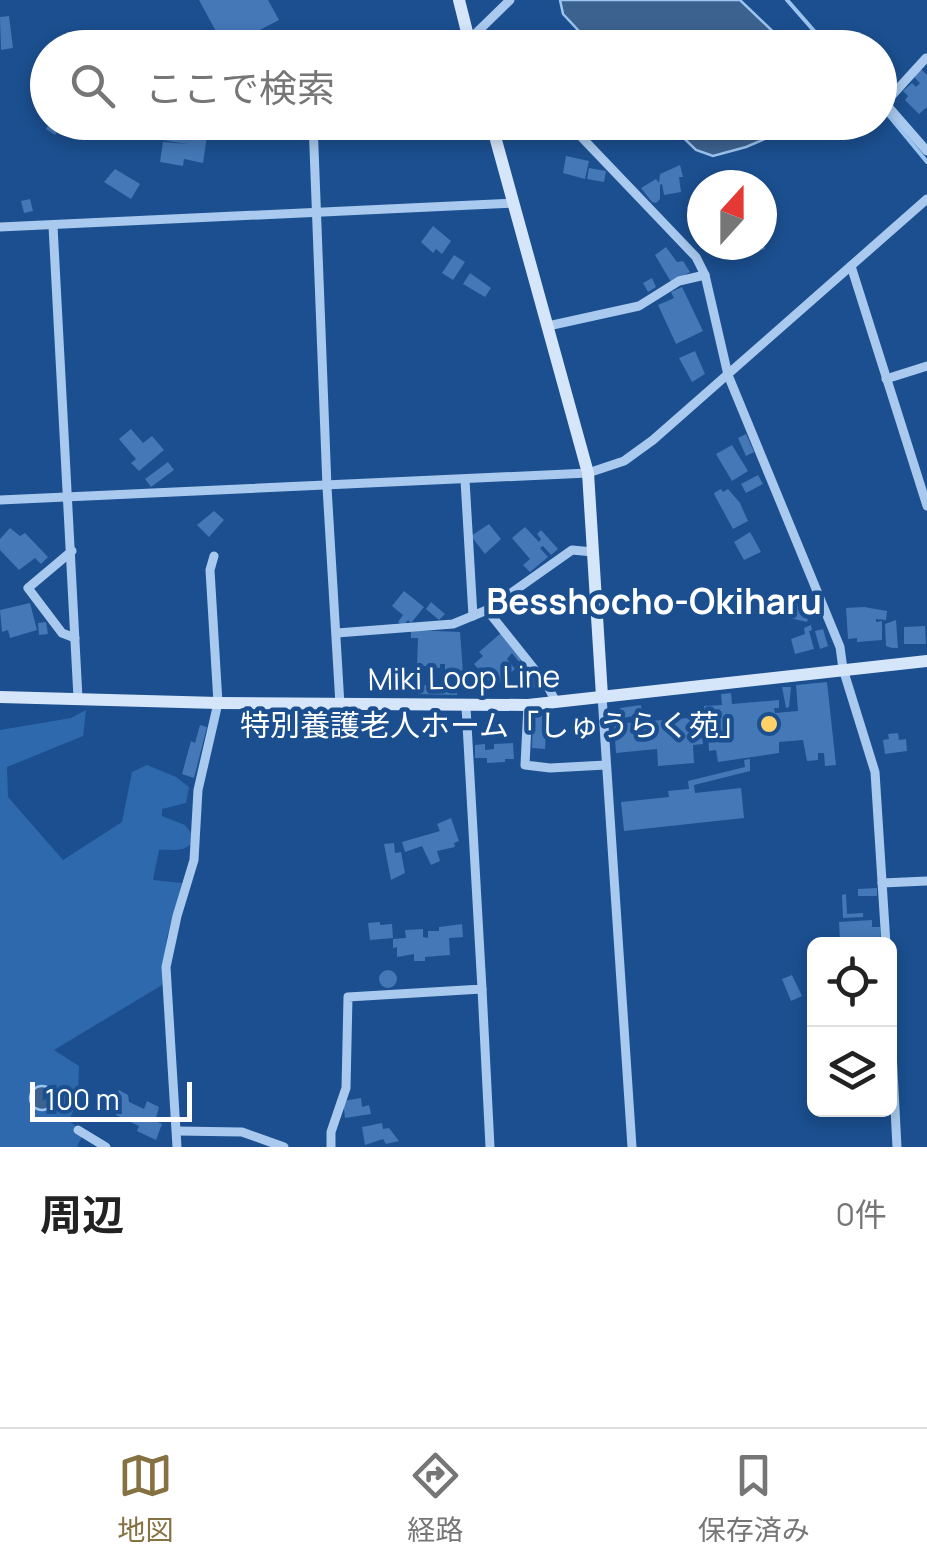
<!DOCTYPE html>
<html lang="ja">
<head>
<meta charset="utf-8">
<style>
	:root { --surface:#fff; --page:#f6f6f6; --text:#222; --muted:#767676; --line:#e0e0e0; --accent:#857141 }
	body { margin:0; font-family:Manrope,"Noto Sans JP",sans-serif; background:var(--page); color:var(--text) }
	.controls { position:absolute; right:30px; bottom:30px; display:grid; overflow:hidden; border-radius:15px; box-shadow:0 5px 15px #0003 }
	.controls button { width:90px; height:90px; display:grid; place-items:center; padding:0; border:0; border-bottom:2px solid var(--line); background:var(--surface); color:var(--text); font:50px sans-serif }
	.compass { position:absolute; left:687px; top:170px; width:90px; height:90px; border-radius:50%; background:var(--surface); box-shadow:0 5px 15px #0003; rotate:21deg }
	.scale { position:absolute; left:30px; bottom:25px; width:162px; box-sizing:border-box; padding-left:10px; border:5px solid #fff; border-top:0; font-size:28px; line-height:35px; white-space:nowrap; color:#fff; -webkit-text-stroke:8px #1b4f8f; paint-order:stroke }
	.list { margin:0; padding:0; list-style:none }
	h2 { display:flex; justify-content:space-between; align-items:center; height:130px; margin:0; padding:0 40px; font-size:42px }
	h2 small { font-size:32px; font-weight:400; color:var(--muted) }
	.icon { flex:none; width:55px; height:55px; fill:none; stroke:currentColor; stroke-width:2; stroke-linecap:round; stroke-linejoin:round }
	.map { position:relative; flex:none; width:927px; height:1147px; overflow:hidden }
	.search { position:absolute; background:var(--surface); box-shadow:0 5px 15px #0003; left:30px; right:30px; top:30px; height:110px; display:flex; align-items:center; gap:25px; box-sizing:border-box; padding:0 35px; border-radius:55px; color:var(--muted); font-size:38px }
	.sheet { height:280px; background:var(--surface) }
	nav { display:flex; justify-content:space-around; align-items:center; box-sizing:border-box; height:140px; border-top:2px solid var(--line); background:var(--surface); font-size:28px; color:var(--muted) }
	nav a { display:grid; justify-items:center; gap:5px }
	nav .on { color:var(--accent) }
	.map>svg:first-child { display:block }
	.green { fill:#2e69ad }
	.water { fill:#3c6290; stroke:#9cc4f0; stroke-width:2.5 }
	.lines { fill:none; stroke-linecap:round; stroke-linejoin:round }
	.stream { stroke:#9cc4f0; stroke-width:4 }
	.building { fill:#4478b7 }
	.street { stroke:#a9c9ee; stroke-width:9 }
	.secondary { stroke:#d6e6fa; stroke-width:12 }
	.poi-dot { fill:#ffd166; stroke:#1b4f8f; stroke-width:4 }
	.labels { text-anchor:middle; dominant-baseline:central; stroke-width:9; stroke-linejoin:round; paint-order:stroke }
	.street-label { font-size:30px; fill:#fff; stroke:#1b4f8f }
	.poi-label { font-size:30px; fill:#fff; stroke:#1b4f8f; text-anchor:end }
	.quarter-label { font-size:35px; font-weight:bold; fill:#fff; stroke:#1b4f8f }
</style>
</head>
<body>
<div class="map">
<svg width="927" height="1147" viewBox="0 0 927 1147">
	<rect width="100%" height="100%" fill="#1b4f8f"/>
	<path class="green" d="M86,710L83,736L7,767L8,797L63,860L122,822L132,772L147,765L176,777L189,787L186,803L162,809V816L185,825L194,837C189,854 173,849 159,850L153,880L182,883L167,937L162,985L54,1050L79,1066L78,1099L69,1121L84,1132L77,1147H0V730L71,718Z"/>
	<g class="water">
		<polygon points="560,0 740,0 789,47 594,47 563,14"/>
		<polygon points="668,123 803,123 746,147 713,156 696,150"/>
		<circle cx="42" cy="1098" r="12"/>
	</g>
	<g class="lines">
		<g class="stream">
			<polyline points="787,0 829,48"/>
			<polyline points="880,105 927,162"/>
		</g>
	</g>
	<g class="building">
		<polygon points="199,0 268,0 279,20 225,48"/>
		<polygon points="9,16 13,48 1,50 0,17"/>
		<polygon points="210,36 223,48 176,48 176,47"/>
		<polygon points="921,69 927,75 927,107 919,114 905,100 908,96 903,91 912,83 916,87 920,83 914,77"/>
		<polygon points="48,78 48,120 37,113 47,97 43,94 47,88 43,86"/>
		<polygon points="50,122 58,122 56,125 60,128 55,135 46,129"/>
		<polygon points="156,127 207,135 203,163 184,159 183,166 160,162 163,142 188,144 149,138 150,131 156,132"/>
		<polygon points="566,156 589,161 585,179 563,173"/>
		<polygon points="680,165 683,177 679,177 681,192 664,195 662,184 660,185 660,199 656,203 652,202 641,188 656,179 659,183 660,174"/>
		<polygon points="589,168 606,171 604,182 587,179"/>
		<polygon points="115,169 140,184 131,199 104,182"/>
		<polygon points="30,199 33,211 24,213 21,201"/>
		<polygon points="433,226 451,241 442,254 436,249 433,253 421,242"/>
		<polygon points="741,245 764,245 765,249 744,255"/>
		<polygon points="666,247 677,262 683,261 690,272 671,282 655,255"/>
		<polygon points="454,255 465,262 453,280 442,273"/>
		<polygon points="470,273 491,288 485,297 463,284"/>
		<polygon points="652,278 656,287 648,292 643,283"/>
		<polygon points="682,287 703,331 676,344 658,305 674,298 671,292"/>
		<polygon points="695,351 705,374 692,382 679,358"/>
		<polygon points="131,429 143,443 152,436 164,450 139,471 131,463 136,459 119,439"/>
		<polygon points="746,434 754,452 746,456 738,438"/>
		<polygon points="732,445 748,471 732,481 716,454"/>
		<polygon points="168,462 174,470 151,487 145,479"/>
		<polygon points="758,475 763,484 746,493 741,484"/>
		<polygon points="721,489 723,492 728,489 740,503 748,521 733,529 715,496 714,493"/>
		<polygon points="214,511 224,520 209,537 197,525"/>
		<polygon points="489,524 501,539 485,554 471,536"/>
		<polygon points="525,527 539,542 541,539 537,534 541,530 558,549 551,555 543,546 540,548 548,557 530,572 523,565 530,559 512,538"/>
		<polygon points="10,528 20,536 25,533 48,557 41,564 35,558 19,570 0,550 0,539"/>
		<polygon points="750,532 761,552 744,560 734,542"/>
		<polygon points="404,591 424,607 411,623 408,620 403,626 398,622 403,615 392,606"/>
		<polygon points="431,602 445,614 439,620 426,609"/>
		<polygon points="789,602 811,607 807,622 785,617"/>
		<polygon points="30,603 37,630 10,638 8,630 2,632 0,610"/>
		<polygon points="864,607 887,611 886,620 876,619 876,622 882,621 882,640 857,642 857,638 848,639 846,608"/>
		<polygon points="896,620 898,648 892,648 886,646 885,624"/>
		<polygon points="46,622 48,634 39,635 38,623"/>
		<polygon points="811,625 812,630 809,631 814,649 795,654 791,639 805,634 804,628"/>
		<polygon points="925,626 926,644 904,644 904,627"/>
		<polygon points="823,629 828,646 820,649 815,631"/>
		<polygon points="411,630 460,632 463,672 445,672 445,664 440,664 440,668 417,665 418,638 411,638"/>
		<polygon points="501,633 523,658 519,662 512,653 507,659 515,669 494,687 474,664 483,656 479,652"/>
		<polygon points="523,660 540,684 533,689 515,667"/>
		<polygon points="827,682 836,765 825,766 824,753 818,753 818,760 807,761 803,740 779,742 779,753 718,762 716,750 709,751 708,735 702,735 703,744 693,745 694,763 658,766 657,749 616,753 614,724 700,717 700,725 706,724 704,706 722,705 721,694 731,693 732,704 779,700 779,708 774,708 775,713 798,711 796,685"/>
		<polygon points="418,685 457,686 457,695 418,694"/>
		<polygon points="782,687 791,687 789,707 786,708"/>
		<polygon points="641,705 642,715 621,718 620,708"/>
		<polygon points="533,714 547,714 545,749 532,748"/>
		<polygon points="200,725 207,727 194,778 182,774 191,741 195,743"/>
		<polygon points="898,733 899,740 906,739 907,751 885,754 883,740 889,739 888,734"/>
		<polygon points="513,743 514,759 505,759 505,762 487,763 487,758 475,758 475,745 485,744 485,750 494,749 494,744"/>
		<polygon points="750,759 750,771 694,785 695,793 741,788 744,818 624,831 621,802 669,797 668,791 689,789 688,781 745,767 744,760"/>
		<polygon points="451,818 459,841 454,843 455,847 437,851 440,861 431,865 422,846 405,852 402,842 440,831 437,824"/>
		<polygon points="394,843 395,853 401,852 405,873 391,880 384,844"/>
		<polygon points="877,888 877,896 858,896 858,889"/>
		<polygon points="846,894 847,914 863,913 863,917 843,918 842,895"/>
		<polygon points="872,920 872,927 880,927 881,944 874,944 874,940 840,942 839,922"/>
		<polygon points="380,922 380,925 392,924 393,938 370,940 368,923"/>
		<polygon points="462,924 463,937 449,938 450,955 425,957 425,961 414,961 414,954 397,957 397,947 393,948 393,939 406,938 405,930 423,929 423,937 428,938 428,931 439,931 439,927"/>
		<circle cx="388" cy="979" r="9"/>
		<polygon points="792,975 802,996 791,1001 782,979"/>
		<polygon points="119,1090 128,1095 129,1102 144,1109 147,1101 159,1107 155,1121 162,1124 156,1140 137,1131 139,1126 116,1115 120,1106 113,1103"/>
		<polygon points="361,1098 362,1107 369,1105 371,1114 345,1118 343,1101"/>
		<polygon points="382,1123 383,1129 389,1128 399,1141 386,1144 383,1139 365,1145 362,1127"/>
	</g>
	<g class="lines">
		<g class="street">
			<polyline points="479,31 495,48"/>
			<polyline points="314,48 469,40 510,0"/>
			<polyline points="926,58 885,103 927,151"/>
			<polyline points="313,122 327,487 340,705"/>
			<polyline points="567,122 696,257 705,275 728,375 840,647 843,669 875,772 886,944"/>
			<polyline points="53,226 78,698"/>
			<polyline points="0,227 514,203"/>
			<polyline points="851,266 927,506"/>
			<polyline points="548,326 639,306 679,281 705,275"/>
			<polyline points="886,379 927,366"/>
			<polyline points="465,480 473,616"/>
			<polyline points="0,500 588,473 624,461 653,440 927,199"/>
			<polyline points="72,551 28,588 62,633 75,638"/>
			<polyline points="487,610 547,685 556,702"/>
			<polyline points="337,633 453,624 487,610 572,550 593,552"/>
			<polyline points="602,696 632,1147"/>
			<polyline points="528,705 525,765 550,768 606,765"/>
			<polyline points="882,883 927,881"/>
			<polyline points="482,989 490,1147"/>
			<polyline points="890,1014 897,1147"/>
			<polyline points="78,1130 106,1147"/>
			<polyline points="177,1131 242,1132 284,1147"/>
			<polyline points="177,1147 166,967 177,916 194,860 198,790 218,703 210,570 214,556"/>
			<polyline points="331,1147 331,1132 346,1088 348,997 482,989 466,707"/>
		</g>
		<g class="secondary">
			<polyline points="459,0 471,48"/>
			<polyline points="491,122 588,473 602,696"/>
			<polyline points="0,697 218,703 528,705 927,661"/>
		</g>
	</g>
	<circle class="poi-dot" cx="769" cy="724" r="10"/>
	<g class="labels">
		<g class="street-label">
			<text transform="translate(464 677) rotate(-1)">Miki Loop Line</text>
		</g>
		<g class="poi-label">
			<text x="749" y="724">特別養護老人ホーム「しゅうらく苑」</text>
		</g>
		<g class="quarter-label">
			<text x="654" y="601">Besshocho-Okiharu</text>
		</g>
	</g>
</svg>
<div class="controls">
<button><svg class="icon" aria-label="locate" viewBox="0 0 24 24"><circle cx="12" cy="12" r="6"/><path d="M12 2v4M12 18v4M2 12h4M18 12h4"/></svg></button>
<button><svg class="icon" aria-label="layers" viewBox="0 0 24 24"><path d="M12 4l9 5-9 5-9-5zM3 14l9 5 9-5"/></svg></button>
</div>
<svg class="compass" viewBox="-18 -18 36 36"><path d="M0-13l5 13h-10z" fill="#e53935"/><path d="M0 13l5-13h-10z" fill="#767676"/></svg>
<div class="scale">100 m</div>
<div class="search"><svg class="icon" aria-label="search" viewBox="0 0 24 24"><circle cx="10" cy="10" r="6"/><path d="M15 15l6 6"/></svg>ここで検索</div>
</div>
<section class="sheet">
<h2>周辺<small>0件</small></h2>
<ul class="list">
</ul>
</section>
<nav>
<a class="on"><svg class="icon" aria-label="map" viewBox="0 0 24 24"><path d="M3 6l6-2 6 2 6-2v14l-6 2-6-2-6 2zM9 4v14M15 6v14"/></svg>地図</a>
<a><svg class="icon" aria-label="directions" viewBox="0 0 24 24"><path d="M12 3l9 9-9 9-9-9zM9 14v-3h6M13 9l2 2-2 2"/></svg>経路</a>
<a><svg class="icon" aria-label="saved" viewBox="0 0 24 24"><path d="M7 4h10v16l-5-4-5 4z"/></svg>保存済み</a>
</nav>
</body>
</html>
